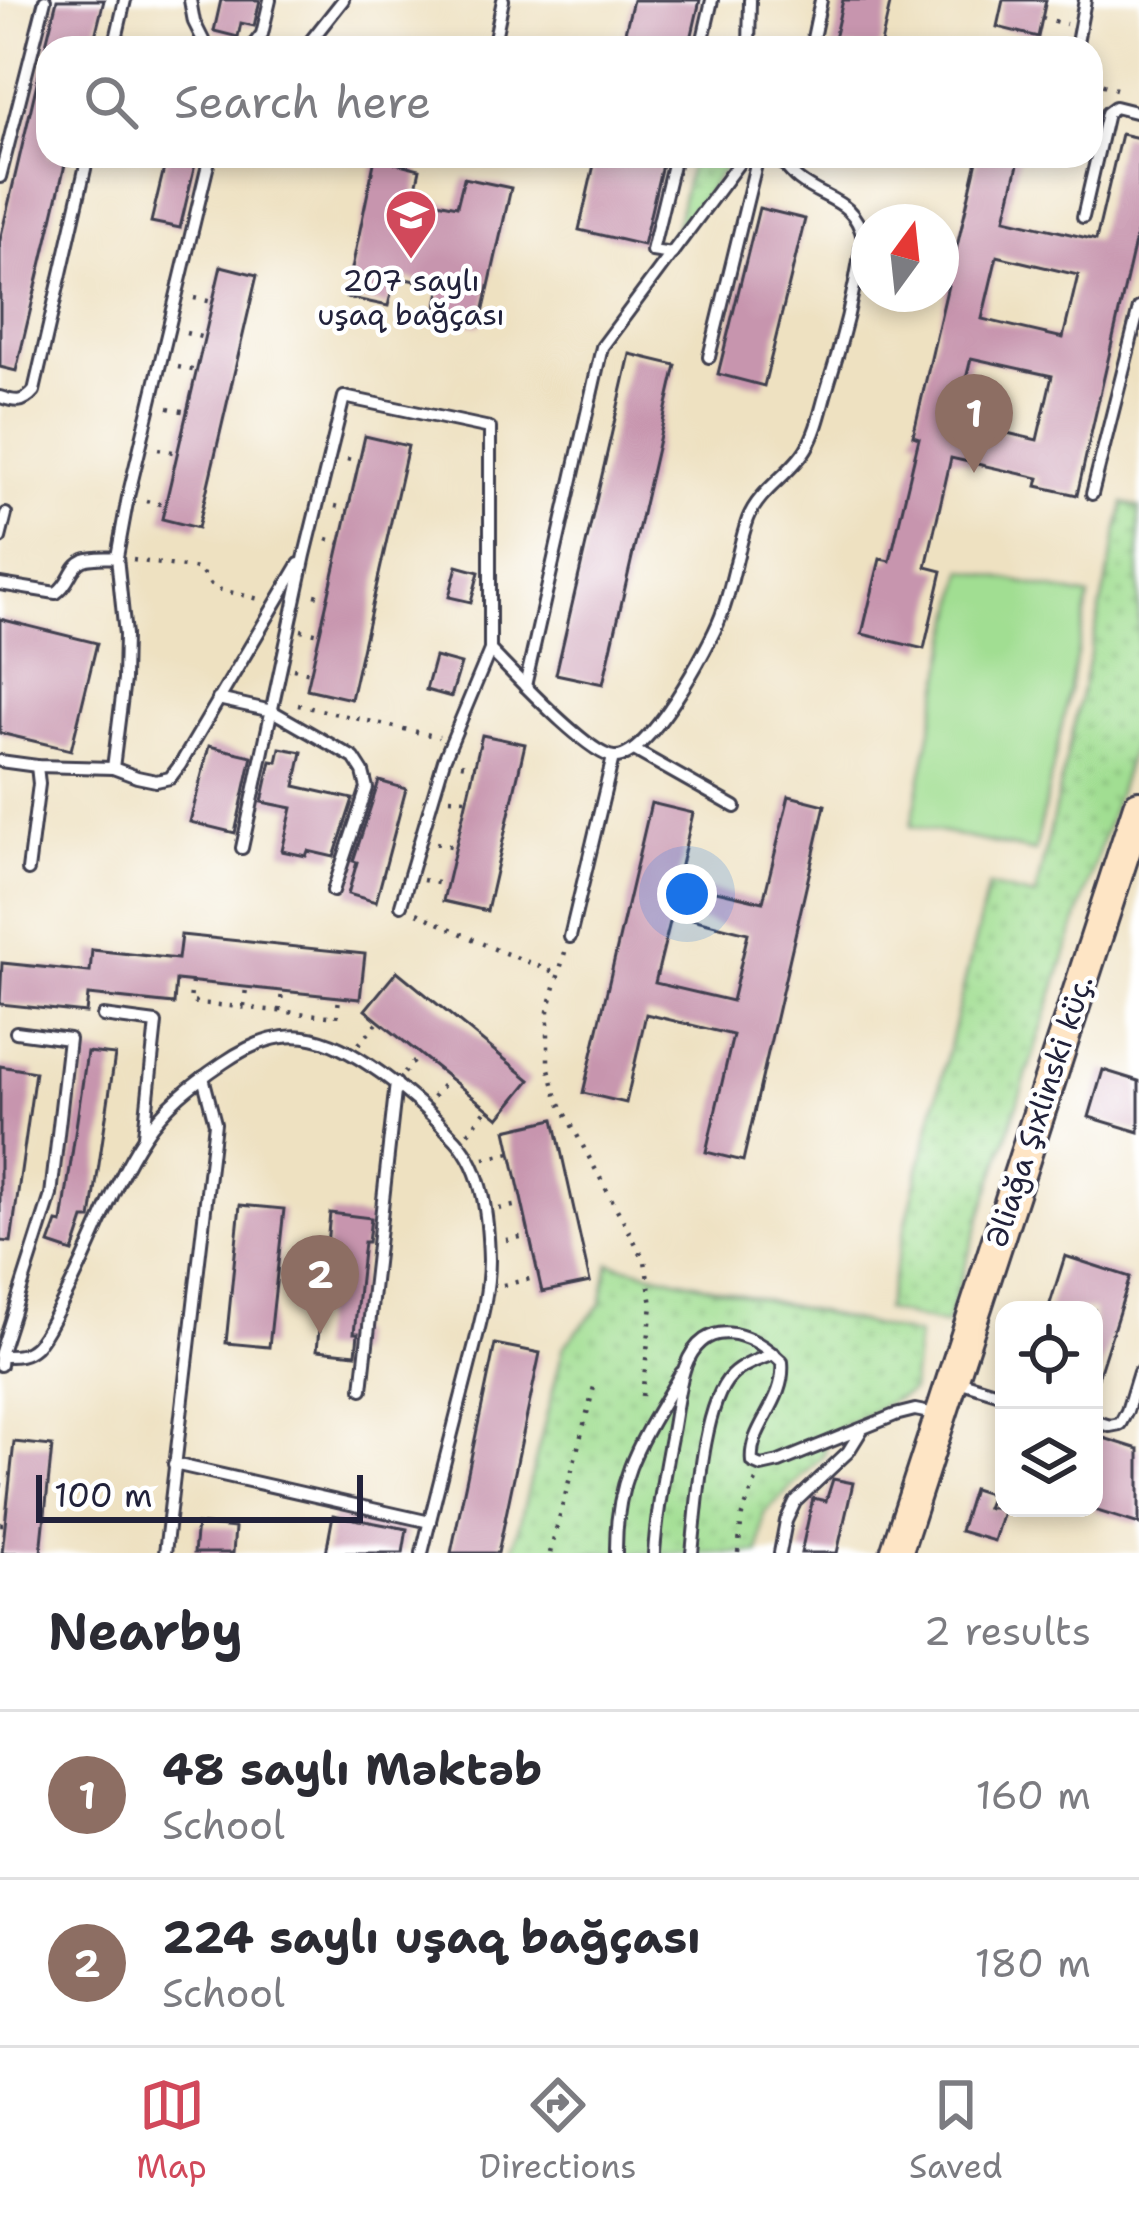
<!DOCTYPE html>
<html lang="en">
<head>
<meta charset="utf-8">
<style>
	:root { --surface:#fff; --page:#f7f7f7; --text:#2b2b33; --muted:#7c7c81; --line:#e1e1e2; --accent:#d1495b }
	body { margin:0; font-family:"Shantell Sans",sans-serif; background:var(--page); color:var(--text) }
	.controls { position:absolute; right:36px; bottom:36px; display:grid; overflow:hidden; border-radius:24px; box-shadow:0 6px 18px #0003 }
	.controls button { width:108px; height:108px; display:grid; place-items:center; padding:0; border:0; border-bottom:3px solid var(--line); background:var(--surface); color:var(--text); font:60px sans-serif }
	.compass { position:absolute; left:851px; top:204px; width:108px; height:108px; border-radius:50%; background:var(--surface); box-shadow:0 6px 18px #0003; rotate:15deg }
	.scale { position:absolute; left:36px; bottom:30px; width:327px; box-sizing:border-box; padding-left:12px; border:6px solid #22223b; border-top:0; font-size:33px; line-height:42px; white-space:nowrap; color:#22223b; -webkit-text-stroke:9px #fff; paint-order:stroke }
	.you { position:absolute; left:687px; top:894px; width:42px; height:42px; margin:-30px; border:9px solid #fff; border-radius:50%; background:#1a73e8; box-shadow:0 0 0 18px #1a73e833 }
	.badge { display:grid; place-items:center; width:78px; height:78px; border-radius:50%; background:var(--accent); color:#fff; font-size:39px; font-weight:700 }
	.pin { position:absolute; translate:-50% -99px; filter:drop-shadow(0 3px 6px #0008) }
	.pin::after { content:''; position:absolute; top:63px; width:42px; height:36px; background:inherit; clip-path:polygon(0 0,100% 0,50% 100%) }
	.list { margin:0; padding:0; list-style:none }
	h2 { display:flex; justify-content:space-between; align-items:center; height:156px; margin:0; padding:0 48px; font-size:51px }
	h2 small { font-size:39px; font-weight:400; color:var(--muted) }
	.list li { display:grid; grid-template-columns:78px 1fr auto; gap:36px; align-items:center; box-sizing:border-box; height:168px; padding:0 48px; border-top:3px solid var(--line) }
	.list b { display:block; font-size:45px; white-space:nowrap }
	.list p { margin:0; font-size:39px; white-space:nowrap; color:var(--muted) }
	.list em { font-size:39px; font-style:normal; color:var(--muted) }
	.icon { flex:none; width:66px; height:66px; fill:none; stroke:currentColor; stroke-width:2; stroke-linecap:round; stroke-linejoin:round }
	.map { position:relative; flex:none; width:1139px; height:1553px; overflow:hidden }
	.search { position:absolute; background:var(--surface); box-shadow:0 6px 18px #0003; left:36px; right:36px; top:36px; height:132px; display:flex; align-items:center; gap:30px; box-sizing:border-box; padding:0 42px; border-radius:36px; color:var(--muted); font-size:45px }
	.sheet { height:492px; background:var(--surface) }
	nav { display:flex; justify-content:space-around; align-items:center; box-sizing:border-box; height:168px; border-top:3px solid var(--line); background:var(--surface); font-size:33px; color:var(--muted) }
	nav a { display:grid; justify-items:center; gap:6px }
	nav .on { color:var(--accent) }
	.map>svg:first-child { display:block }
	.grass { fill:url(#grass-dots); stroke:#628066; stroke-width:3 }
	.pitch { fill:#a1de92; stroke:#628066; stroke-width:3 }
	.building { fill:#c795ae; fill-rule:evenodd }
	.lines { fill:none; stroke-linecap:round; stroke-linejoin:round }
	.lane-casing { stroke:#413f4f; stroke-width:16 }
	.secondary-casing { stroke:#413f4f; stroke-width:36 }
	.path { stroke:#413f4f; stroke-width:4.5; stroke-dasharray:3 9; stroke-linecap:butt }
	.lane { stroke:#fff; stroke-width:10 }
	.secondary { stroke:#fee5c5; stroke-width:30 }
	.labels { text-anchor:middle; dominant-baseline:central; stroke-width:9; stroke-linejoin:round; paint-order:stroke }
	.poi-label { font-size:30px; fill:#22223b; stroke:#fff }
	.street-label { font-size:30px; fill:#22223b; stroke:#fff }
</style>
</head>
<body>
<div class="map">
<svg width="1139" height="1553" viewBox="0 0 1139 1553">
	<defs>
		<pattern id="grass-dots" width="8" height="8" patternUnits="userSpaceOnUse" patternTransform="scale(3)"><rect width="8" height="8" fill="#a1de92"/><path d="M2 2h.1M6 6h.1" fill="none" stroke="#8abe7f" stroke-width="1.8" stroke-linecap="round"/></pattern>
	</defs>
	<rect width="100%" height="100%" fill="#fff"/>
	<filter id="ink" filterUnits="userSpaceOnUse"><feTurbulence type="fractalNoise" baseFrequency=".00833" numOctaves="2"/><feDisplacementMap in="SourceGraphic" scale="24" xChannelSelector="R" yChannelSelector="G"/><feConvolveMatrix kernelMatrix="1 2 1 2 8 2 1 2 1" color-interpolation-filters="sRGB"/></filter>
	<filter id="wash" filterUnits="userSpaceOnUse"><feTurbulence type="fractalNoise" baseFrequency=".004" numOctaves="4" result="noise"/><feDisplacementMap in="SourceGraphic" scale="48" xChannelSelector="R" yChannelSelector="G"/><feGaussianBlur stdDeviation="2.7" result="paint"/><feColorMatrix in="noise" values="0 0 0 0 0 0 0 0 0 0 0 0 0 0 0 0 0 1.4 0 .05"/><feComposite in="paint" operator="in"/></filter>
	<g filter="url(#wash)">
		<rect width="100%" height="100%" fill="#eee1c1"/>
		<g class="grass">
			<polygon points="692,156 733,156 673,239"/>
			<polygon points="1124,503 1139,507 1139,727 946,1325 885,1310 988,886 1035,897"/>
			<polygon points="609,1263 918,1336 911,1391 828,1434 824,1455 764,1514 759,1553 512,1553 564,1346 601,1304"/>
		</g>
		<polygon class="pitch" points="964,570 1089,597 1035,852 911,826"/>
		<g id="blocks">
			<g class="building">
				<polygon points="57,0 104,0 92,48 45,48"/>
				<polygon points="221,0 260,0 254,26 241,23 238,37 214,31"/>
				<polygon points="633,0 700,0 689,48 621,48"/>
				<polygon points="843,0 891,0 880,48 832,48"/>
				<polygon points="1003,0 1046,0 1038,37 997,27"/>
				<polygon points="41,66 48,67 48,156 67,156 16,371 0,367 0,240"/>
				<path d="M1121,134L1139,138V225L1077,495L1037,486L1039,478L951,458L926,567L942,571L924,649L862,634L880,559L890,561L919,438L913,436L978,156H1020L1005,219L1096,240ZM997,256L1078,275L1063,338L982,319ZM971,358L1052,376L1037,440L956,421Z"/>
				<polygon points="167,156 197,156 180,228 151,222"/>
				<polygon points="596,156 664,156 643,245 579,230"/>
				<polygon points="375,158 420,169 414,197 457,206 464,178 511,188 480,326 435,314 441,286 395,277 388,306 346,297"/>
				<polygon points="759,208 805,219 764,386 718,374"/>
				<polygon points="221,266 257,275 198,528 162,519"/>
				<polygon points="630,354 676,365 603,684 556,674"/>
				<polygon points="365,436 408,446 351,699 307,689"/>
				<polygon points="457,566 479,572 471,602 449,597"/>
				<polygon points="0,619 97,643 71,750 0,733"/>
				<polygon points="435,657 461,664 451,697 426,690"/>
				<polygon points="482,735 525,744 487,911 443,901"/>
				<polygon points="209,746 252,756 235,833 190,822"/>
				<polygon points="280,748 302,752 295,786 353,799 334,857 308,851 306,856 282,851 292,808 262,802 271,761 277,762"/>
				<polygon points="379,781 406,789 376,902 348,894 357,862 353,861"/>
				<path d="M789,796L825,805L743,1161L706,1152L733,1035L646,1014L626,1103L583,1093L651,803L693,813L677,882L763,902ZM672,914L748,933L732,1001L655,983Z"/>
				<polygon points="181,935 365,954 360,999 176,980 174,1004 88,995 86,1013 0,1004 2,963 90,972 92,950 178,959"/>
				<polygon points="397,971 530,1080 499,1118 365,1010"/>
				<polygon points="87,1052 115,1055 91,1219 84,1219 73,1252 49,1244 57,1222 62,1223"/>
				<polygon points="0,1066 35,1072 11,1242 0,1241"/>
				<polygon points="1103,1070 1139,1081 1139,1132 1089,1117"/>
				<polygon points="554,1119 590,1282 542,1292 506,1130"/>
				<polygon points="240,1205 284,1209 269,1347 226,1343"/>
				<polygon points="330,1213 371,1218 368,1242 364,1242 354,1333 358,1333 356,1354 317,1350"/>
				<polygon points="1065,1256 1130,1277 1098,1378 1094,1377 1094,1310 1048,1310"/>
				<polygon points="495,1344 540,1353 498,1553 451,1553"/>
				<polygon points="1094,1435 1139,1449 1139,1524 1094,1510"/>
				<polygon points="14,1442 52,1446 41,1553 2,1553"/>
				<polygon points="833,1479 853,1483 837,1553 801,1553 813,1498 826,1501"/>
				<polygon points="973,1489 992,1495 987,1508 1004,1508 994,1541 960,1531"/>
				<polygon points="333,1515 407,1529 403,1553 326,1553"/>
				<polygon points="197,1524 235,1528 233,1553 194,1553"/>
			</g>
		</g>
	</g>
	<g filter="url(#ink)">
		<use href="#blocks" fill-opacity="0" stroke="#413f4f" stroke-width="3"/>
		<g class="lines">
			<g class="lane-casing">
				<g id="lane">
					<polyline points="190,0 194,22 207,48"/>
					<polyline points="114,48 125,0"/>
					<polyline points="251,48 262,34 270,0"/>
					<polyline points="305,48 343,0"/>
					<polyline points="493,48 503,0"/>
					<polyline points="701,48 712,0"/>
					<polyline points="749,48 750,0"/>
					<polyline points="811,48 821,0"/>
					<polyline points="1076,48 1085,0"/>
					<polyline points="0,177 45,0"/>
					<polyline points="1083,217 1107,113 1115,107 1139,113"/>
					<polyline points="672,254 652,251 675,156"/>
					<polyline points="709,357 758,156"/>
					<path d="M0,397C15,402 23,404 34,391L88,156"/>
					<polyline points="1092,494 1139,308"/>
					<polyline points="0,538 6,514"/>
					<path d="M0,584L56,593C71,583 70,566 84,560C92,557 107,558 117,557"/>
					<polyline points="525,686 602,347 744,156"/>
					<polyline points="218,699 272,711 354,758 363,772 367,788 333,891"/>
					<polyline points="634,750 735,807"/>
					<polyline points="0,761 37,766 113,768 137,777 156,781 170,778 180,765 299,564"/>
					<polyline points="113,768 124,680 125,635 117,557 128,497 210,156"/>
					<path d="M242,848L305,555L344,397L490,428V650C511,671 588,755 614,757C648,761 710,645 721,616C733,585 737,550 748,519C759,490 790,475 806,449C817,431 821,409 827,389C843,340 855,289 863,238C854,199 826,201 799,180C791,174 785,165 779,158"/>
					<polyline points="28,870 39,784 37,766"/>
					<polyline points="401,905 444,760 490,650"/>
					<polyline points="570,937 613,757"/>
					<polyline points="103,1016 156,1023 144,1135"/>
					<polyline points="0,1355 51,1195 69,1039 16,1032"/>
					<path d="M0,1365L1,1356C15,1356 24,1357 35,1347C45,1337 52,1320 59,1308C91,1253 109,1190 144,1137C165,1105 192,1084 223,1063C285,1020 324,1033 381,1073C409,1093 433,1115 456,1140C484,1171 488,1219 489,1260C489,1297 478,1331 469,1367C453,1429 437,1491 422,1553"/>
					<polyline points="955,1380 1004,1395"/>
					<polyline points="362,1389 396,1083"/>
					<polyline points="1094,1421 1110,1426 1120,1424 1127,1411 1139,1372"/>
					<polyline points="174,1464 430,1522"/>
					<polyline points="165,1553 215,1123 203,1077"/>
					<path d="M616,1553C615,1474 643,1438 681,1373"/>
					<path d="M654,1553C657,1512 664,1472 672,1432C676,1411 678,1387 685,1367C705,1314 751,1332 782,1362C786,1403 748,1427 752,1462L761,1466L779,1462L895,1415L915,1410L935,1414"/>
					<path d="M692,1553C697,1511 702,1405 731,1376C742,1365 760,1359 774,1354"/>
					<polyline points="780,1553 786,1521 795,1502 848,1452 861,1431"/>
				</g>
			</g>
			<g class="secondary-casing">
				<polyline id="secondary" points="896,1553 1139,806"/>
			</g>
			<g class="path">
				<polyline points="1042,18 1066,24"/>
				<polyline points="1091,81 1116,89"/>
				<polyline points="194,298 213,302"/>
				<polyline points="186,333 205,338"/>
				<polyline points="178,367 197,371"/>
				<polyline points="168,408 187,412"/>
				<polyline points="158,449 178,453"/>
				<polyline points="347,459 359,462"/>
				<polyline points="146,501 165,505"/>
				<polyline points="335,506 348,509"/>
				<polyline points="327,539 341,543"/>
				<polyline points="133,560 199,569 213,588 259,599"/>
				<polyline points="315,595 328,598"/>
				<polyline points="301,630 320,634"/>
				<polyline points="293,669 311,673"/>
				<polyline points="298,705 439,737"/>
				<polyline points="461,764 474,767"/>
				<polyline points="450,798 467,799"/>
				<polyline points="436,843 456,847"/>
				<polyline points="423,880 447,885"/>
				<polyline points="417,913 492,948 559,974"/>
				<polyline points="565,952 548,1011 548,1065 557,1098 645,1261 652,1305 641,1405"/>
				<polyline points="192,982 190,1002 337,1017 339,997"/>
				<polyline points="244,1006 246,988"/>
				<polyline points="280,1011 282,991"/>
				<polyline points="359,1044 379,1021"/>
				<polyline points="404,1073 420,1055"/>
				<polyline points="433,1097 449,1078"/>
				<polyline points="468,1133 487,1109"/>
				<polyline points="484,1159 511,1153"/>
				<polyline points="499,1209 523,1204"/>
				<polyline points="506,1240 530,1235"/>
				<polyline points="503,1285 539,1277"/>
				<polyline points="0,1485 9,1486"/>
				<polyline points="0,1524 5,1524"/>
				<polyline points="550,1553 595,1383"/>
				<polyline points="738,1553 742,1515 757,1478"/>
			</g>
			<use href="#lane" class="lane"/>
			<use href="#secondary" class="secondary"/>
		</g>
	</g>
	<defs>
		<g id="school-pin" transform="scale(2.7)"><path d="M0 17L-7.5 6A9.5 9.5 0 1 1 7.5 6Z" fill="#d1495b" stroke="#fff"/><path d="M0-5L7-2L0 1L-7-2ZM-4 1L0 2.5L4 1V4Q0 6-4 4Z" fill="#fff"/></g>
	</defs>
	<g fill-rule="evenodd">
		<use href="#school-pin" x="411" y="215"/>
	</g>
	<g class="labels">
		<g class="poi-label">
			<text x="411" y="280">207 saylı<tspan x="411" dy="34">uşaq bağçası</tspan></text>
		</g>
		<g class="street-label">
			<text transform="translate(1039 1111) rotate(-72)">Əliağa Şıxlinski küç.</text>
		</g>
	</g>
</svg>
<div class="controls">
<button><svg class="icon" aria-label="locate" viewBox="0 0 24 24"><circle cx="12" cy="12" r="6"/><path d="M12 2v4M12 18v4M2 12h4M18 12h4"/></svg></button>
<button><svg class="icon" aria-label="layers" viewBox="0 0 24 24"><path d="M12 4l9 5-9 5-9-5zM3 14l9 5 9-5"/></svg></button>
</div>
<svg class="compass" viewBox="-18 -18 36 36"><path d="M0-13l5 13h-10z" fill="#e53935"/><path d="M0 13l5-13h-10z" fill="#7c7c81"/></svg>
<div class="scale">100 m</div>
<div class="you"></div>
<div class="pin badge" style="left:974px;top:473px;background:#8d6e63">1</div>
<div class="pin badge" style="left:320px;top:1334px;background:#8d6e63">2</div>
<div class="search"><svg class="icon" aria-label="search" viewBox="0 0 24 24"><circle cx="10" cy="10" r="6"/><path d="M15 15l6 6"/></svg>Search here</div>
</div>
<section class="sheet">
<h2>Nearby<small>2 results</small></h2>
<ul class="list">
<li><span class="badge" style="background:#8d6e63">1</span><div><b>48 saylı Məktəb</b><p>School</p></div><em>160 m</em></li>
<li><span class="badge" style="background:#8d6e63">2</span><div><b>224 saylı uşaq bağçası</b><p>School</p></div><em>180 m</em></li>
</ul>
</section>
<nav>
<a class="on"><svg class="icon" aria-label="map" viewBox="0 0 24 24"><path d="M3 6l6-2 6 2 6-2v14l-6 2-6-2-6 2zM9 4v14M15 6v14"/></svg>Map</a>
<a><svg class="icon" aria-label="directions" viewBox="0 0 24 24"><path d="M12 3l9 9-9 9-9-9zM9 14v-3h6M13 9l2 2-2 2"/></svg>Directions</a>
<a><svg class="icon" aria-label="saved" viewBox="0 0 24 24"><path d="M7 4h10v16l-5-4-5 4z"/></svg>Saved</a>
</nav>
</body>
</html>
